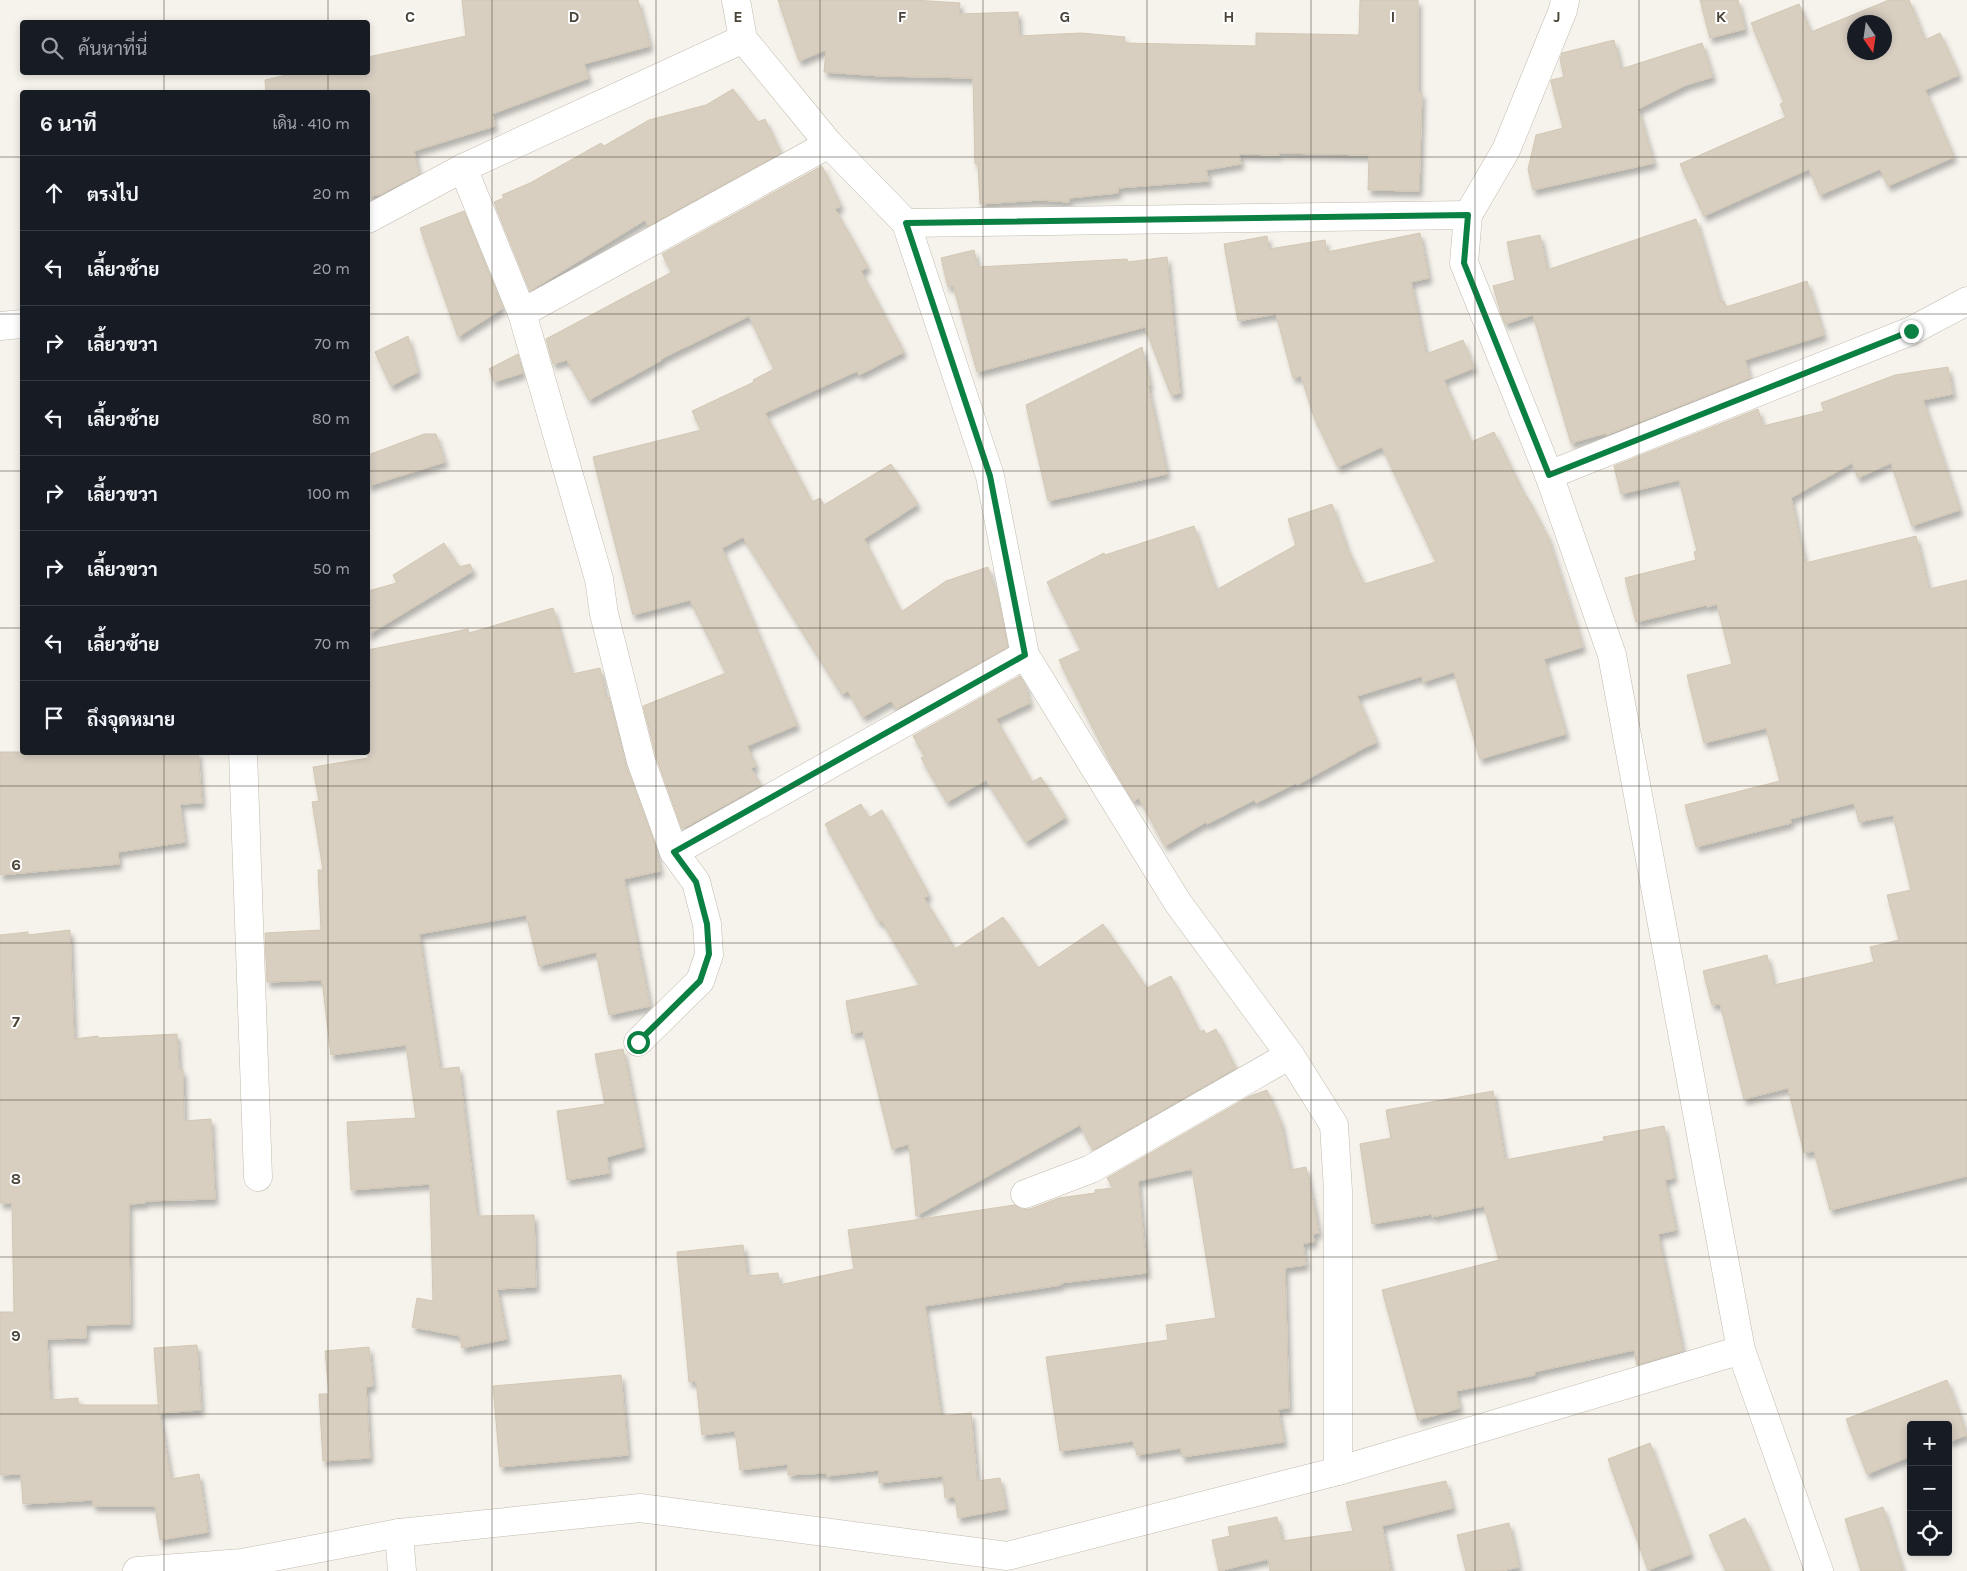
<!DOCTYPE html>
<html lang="th">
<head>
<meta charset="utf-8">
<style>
	:root { --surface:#171b24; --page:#20242c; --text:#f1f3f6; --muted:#9ea1a6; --line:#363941 }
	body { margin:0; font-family:Karla,Sarabun,sans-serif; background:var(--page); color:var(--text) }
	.controls { position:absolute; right:15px; bottom:15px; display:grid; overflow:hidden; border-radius:5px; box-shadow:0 2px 8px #0003 }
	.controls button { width:45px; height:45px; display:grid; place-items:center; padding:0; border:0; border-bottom:1px solid var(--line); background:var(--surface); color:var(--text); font:25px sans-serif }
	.compass { position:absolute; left:1847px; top:15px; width:45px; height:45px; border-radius:50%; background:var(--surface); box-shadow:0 2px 8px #0003; rotate:167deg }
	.stop { position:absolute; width:15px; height:15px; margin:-11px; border:4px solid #0b8043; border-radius:50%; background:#fff }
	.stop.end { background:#0b8043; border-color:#fff; box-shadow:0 1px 5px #0008 }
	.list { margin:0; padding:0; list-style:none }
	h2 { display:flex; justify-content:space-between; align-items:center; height:65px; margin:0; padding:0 20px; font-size:21px }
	h2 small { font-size:16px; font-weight:400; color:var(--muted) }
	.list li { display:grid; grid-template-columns:32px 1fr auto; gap:15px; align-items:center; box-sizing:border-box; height:75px; padding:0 20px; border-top:1px solid var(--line) }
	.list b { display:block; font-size:19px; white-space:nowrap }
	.list em { font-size:16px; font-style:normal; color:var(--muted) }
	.icon { flex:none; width:28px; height:28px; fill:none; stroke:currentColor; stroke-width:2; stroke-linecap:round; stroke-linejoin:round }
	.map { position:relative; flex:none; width:1967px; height:1571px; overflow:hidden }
	.search { position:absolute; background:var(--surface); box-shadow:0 2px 8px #0003; left:20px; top:20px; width:350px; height:55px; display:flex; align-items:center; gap:12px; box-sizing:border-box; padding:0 18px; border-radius:5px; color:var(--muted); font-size:19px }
	.panel { position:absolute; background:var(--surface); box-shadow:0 2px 8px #0003; left:20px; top:90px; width:350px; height:665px; border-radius:5px }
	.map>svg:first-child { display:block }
	.building { fill:#d8cfc1; stroke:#d3c7b4; fill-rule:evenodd; filter:url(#shadow) }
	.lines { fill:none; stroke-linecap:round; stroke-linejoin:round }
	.street-casing { stroke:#c2bbae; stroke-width:29 }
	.street { stroke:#fff; stroke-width:28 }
	.route { stroke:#0b8043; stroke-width:6 }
	.grid { fill:none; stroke:#4b4439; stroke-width:1; stroke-opacity:0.55 }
	.grid-label { font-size:16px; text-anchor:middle; font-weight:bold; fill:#4b4439; stroke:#fff; stroke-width:4; stroke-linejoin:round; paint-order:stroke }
</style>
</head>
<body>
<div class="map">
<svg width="1967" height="1571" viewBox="0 0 1967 1571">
	<defs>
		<filter id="shadow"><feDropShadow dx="3" dy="5.5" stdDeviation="2.5" flood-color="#0004"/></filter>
	</defs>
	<rect width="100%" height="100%" fill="#f6f3ec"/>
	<g class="building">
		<polygon points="462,0 638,0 650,46 584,64 589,78 492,114 495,126 414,151 419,174 381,194 368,197 368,92 266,92 265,80 299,72 368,72 368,57 466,36"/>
		<polygon points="778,0 914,0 960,3 959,14 1018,12 1019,36 1081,33 1125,37 1124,43 1256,46 1256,33 1359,35 1360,0 1418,0 1418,92 1422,93 1419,191 1368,190 1369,155 1279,153 1279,155 1239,154 1241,164 1206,170 1209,181 1118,188 1118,193 1069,198 1069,202 1040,200 980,204 978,164 975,164 973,78 881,76 824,72 826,50 799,61"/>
		<polygon points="1700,0 1738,0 1745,29 1710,38"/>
		<path d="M1889,0H1909L1925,40L1940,33L1959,75L1925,90L1954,157L1888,186L1880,169L1820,195L1809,169L1704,216L1680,164L1786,117L1780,104L1784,102L1751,23L1799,4L1811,32ZM1854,22H1884V52H1854Z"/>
		<polygon points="1614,40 1621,69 1702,43 1713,77 1686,85 1638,109 1654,163 1533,190 1528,169 1536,135 1563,128 1551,82 1551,80 1564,77 1560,60 1562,53"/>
		<polygon points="733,89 758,122 765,119 781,153 648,226 645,220 530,291 494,202 504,198 502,195 530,183 601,143 604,146 649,120 706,105"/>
		<polygon points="822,166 841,206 835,209 868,267 861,271 904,352 859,375 857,371 765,413 812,502 820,498 824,505 891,464 918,504 864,539 901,612 946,581 988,567 999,602 1008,647 896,709 891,701 863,717 848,691 842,694 743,537 722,548 797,725 747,746 756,766 751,768 761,785 682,829 656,756 643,706 726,673 690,600 633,615 593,457 701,430 692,411 754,382 753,380 774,369 749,316 661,359 662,360 589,400 567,360 553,364 546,339 672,272 662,254"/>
		<polygon points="464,211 503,308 458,337 420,228"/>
		<polygon points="1696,219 1721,302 1724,301 1726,307 1807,281 1824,335 1745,360 1750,378 1606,435 1606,433 1571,443 1533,315 1505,324 1501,313 1493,286 1515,280 1507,242 1540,235 1547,270"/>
		<polygon points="1420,233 1429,278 1411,282 1426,354 1463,340 1474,368 1444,380 1471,442 1494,432 1526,498 1527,497 1548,537 1583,647 1544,659 1566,734 1480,759 1454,672 1423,682 1422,676 1357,696 1377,742 1362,749 1297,785 1296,783 1256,803 1254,800 1207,824 1206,822 1165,846 1139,798 1133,801 1111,764 1059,660 1081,650 1047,582 1104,553 1105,555 1194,526 1216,590 1296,545 1288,519 1332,504 1347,548 1364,584 1436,562 1382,447 1338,467 1314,417 1301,376 1293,378 1276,314 1238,321 1224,244 1267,236 1269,249 1325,240 1327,252"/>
		<polygon points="974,250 978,267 1127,259 1128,262 1167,257 1180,393 1171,395 1145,327 977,372 953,285 948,287 941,258"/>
		<polygon points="408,336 418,372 391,386 375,352"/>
		<polygon points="1142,347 1150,385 1148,386 1167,474 1048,501 1026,405"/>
		<polygon points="518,354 523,373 494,382 489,369"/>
		<polygon points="1948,367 1953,394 1923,400 1960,510 1912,526 1891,463 1858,478 1852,463 1791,498 1805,563 1916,536 1929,589 1967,580 1967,1176 1830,1210 1814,1151 1804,1153 1788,1088 1744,1099 1720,1004 1712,1005 1703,971 1767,955 1774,985 1874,962 1870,947 1899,940 1887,895 1911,890 1893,815 1859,822 1854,803 1790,819 1791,823 1696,847 1685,805 1780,781 1766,728 1704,743 1687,675 1732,664 1717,604 1707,607 1706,605 1636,622 1625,578 1696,560 1694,552 1697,551 1679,480 1621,494 1614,466 1758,409 1763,426 1824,411 1821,403 1895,375"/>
		<polygon points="424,434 436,434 445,462 368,486 368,455"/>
		<polygon points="444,543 459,567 470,564 473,571 368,635 368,591 397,583 393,575"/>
		<polygon points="553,608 572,674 600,668 606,698 609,697 626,766 655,844 660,871 624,879 650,1006 609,1015 596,952 539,966 526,915 419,934 440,1069 459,1067 477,1216 534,1215 536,1287 497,1289 507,1339 462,1348 460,1336 412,1327 417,1298 433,1301 430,1184 351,1190 347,1122 416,1118 406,1045 331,1055 322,980 267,982 265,933 321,930 318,870 323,870 312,802 319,801 313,767 368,758 368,650 468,629 469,633"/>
		<polygon points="1020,676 1025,684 1030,703 996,719 1032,782 1041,777 1066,817 1026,842 986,780 947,802 921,758 925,756 913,736"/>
		<polygon points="0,752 198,752 202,803 180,804 185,842 118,852 119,864 0,875"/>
		<polygon points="861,804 869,818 882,810 929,895 924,898 955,949 1003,917 1038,968 1103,924 1147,988 1171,976 1200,1032 1204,1030 1206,1034 1216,1029 1236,1068 1093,1150 1080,1125 916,1216 909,1144 892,1149 863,1031 852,1034 846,1001 920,985 882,921 879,922 825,824"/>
		<polygon points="70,930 74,1039 98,1036 98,1038 177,1034 179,1070 183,1070 184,1121 211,1119 215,1199 145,1201 145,1203 129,1204 130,1324 86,1325 86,1338 47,1339 50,1400 78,1398 78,1405 158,1405 171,1479 199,1474 208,1532 160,1540 155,1506 93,1506 93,1500 23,1504 21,1474 0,1475 0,1312 14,1312 12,1203 0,1203 0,935 28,932 28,935"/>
		<polygon points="623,1049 643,1147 607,1157 609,1173 567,1180 557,1111 605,1104 595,1054"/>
		<polygon points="1267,1090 1281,1123 1290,1170 1306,1167 1319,1233 1313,1234 1314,1242 1303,1243 1306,1265 1285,1268 1289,1408 1278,1409 1284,1442 1182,1457 1181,1448 1137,1455 1133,1441 1060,1451 1046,1357 1168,1340 1166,1325 1216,1318 1192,1169 1138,1181 1147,1273 1060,1283 1061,1285 925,1306 941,1416 971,1413 977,1481 1000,1478 1006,1509 958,1518 955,1497 945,1498 943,1476 879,1483 879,1470 827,1476 826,1473 788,1475 788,1464 740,1470 735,1431 702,1435 696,1381 689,1382 677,1252 743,1245 747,1276 778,1273 779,1285 854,1269 848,1230 1014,1205 1022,1209 1030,1209 1059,1198 1095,1193 1095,1190 1113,1188 1107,1178 1250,1096"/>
		<polygon points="1493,1091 1505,1160 1604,1141 1603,1137 1664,1126 1674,1178 1665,1180 1676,1230 1658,1234 1683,1351 1637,1365 1634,1350 1534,1372 1535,1375 1456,1391 1460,1408 1418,1420 1382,1290 1499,1260 1484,1206 1432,1217 1432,1214 1372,1224 1360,1144 1391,1138 1386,1110"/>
		<polygon points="197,1345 201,1410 159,1413 154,1348"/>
		<polygon points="369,1347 373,1386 366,1387 370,1458 323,1461 319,1394 329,1394 325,1351"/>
		<polygon points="621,1375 628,1455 500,1467 493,1386"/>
		<polygon points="1947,1380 1967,1435 1948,1442 1948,1425 1911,1425 1911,1456 1867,1474 1846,1419"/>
		<polygon points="1650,1443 1691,1554 1648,1570 1608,1459"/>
		<polygon points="1446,1481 1453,1508 1382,1526 1391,1571 1270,1571 1268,1559 1219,1571 1212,1540 1230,1536 1228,1527 1277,1517 1282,1541 1353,1531 1346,1502"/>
		<polygon points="1883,1507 1903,1571 1861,1571 1845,1519"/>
		<polygon points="1745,1518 1770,1571 1726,1571 1709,1535"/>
		<polygon points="1509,1523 1519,1567 1501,1571 1466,1571 1457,1535"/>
	</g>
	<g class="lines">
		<g class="street-casing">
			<g id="street">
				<polyline points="736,0 743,39 829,144 906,223 990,476 1025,655 1178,903 1290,1055 1334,1125 1338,1191 1338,1471"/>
				<polyline points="1565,0 1563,10 1506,150 1468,215 1464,263 1549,475 1612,655 1741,1350 1819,1571"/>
				<polyline points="463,168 522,313 599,579 604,614 641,761 674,852 1025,655"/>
				<polyline points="368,219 463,168 743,39"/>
				<polyline points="906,223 1468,215"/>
				<polyline points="522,313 829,144"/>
				<polyline points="0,326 22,324"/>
				<polyline points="1549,475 1911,331 1967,301"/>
				<polyline points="243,752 258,1177"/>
				<polyline points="638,1042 700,981 709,955 707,924 696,882 674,852"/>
				<polyline points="1025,1194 1091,1169 1290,1055"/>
				<polyline points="399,1533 402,1571"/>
				<polyline points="137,1571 242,1563 399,1533 640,1508 1007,1556 1338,1471 1741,1350"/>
			</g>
		</g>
		<use href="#street" class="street"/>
	</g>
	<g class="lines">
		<polyline class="route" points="638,1042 700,981 709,954 707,924 696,882 674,852 1025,655 990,476 906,223 1468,215 1464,263 1549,475 1911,331"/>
	</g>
	<path class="grid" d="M164,0V22M328,0V22M492,0V1571M656,0V1571M820,0V1571M983,0V1571M1147,0V1571M1311,0V1571M1475,0V1571M1639,0V1571M1803,0V1571M164,72V92M328,72V92M0,157H22M368,157H1967M0,314H22M368,314H1967M0,471H22M368,471H1967M0,628H22M368,628H1967M164,752V1571M328,752V1571M0,786H1967M0,943H1967M0,1100H1967M0,1257H1967M0,1414H1967"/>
	<g class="grid-label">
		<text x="410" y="22">C</text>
		<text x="574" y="22">D</text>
		<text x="738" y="22">E</text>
		<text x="902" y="22">F</text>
		<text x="1065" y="22">G</text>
		<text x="1229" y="22">H</text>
		<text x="1393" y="22">I</text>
		<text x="1557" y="22">J</text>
		<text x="1721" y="22">K</text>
		<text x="16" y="870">6</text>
		<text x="16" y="1027">7</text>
		<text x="16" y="1184">8</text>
		<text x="16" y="1341">9</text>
	</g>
</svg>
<div class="controls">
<button>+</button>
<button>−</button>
<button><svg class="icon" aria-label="locate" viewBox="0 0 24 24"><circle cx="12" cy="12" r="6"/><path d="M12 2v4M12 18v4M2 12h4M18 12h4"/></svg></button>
</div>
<svg class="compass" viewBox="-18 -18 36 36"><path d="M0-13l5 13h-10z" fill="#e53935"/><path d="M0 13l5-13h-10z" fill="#9ea1a6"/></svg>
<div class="stop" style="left:638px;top:1042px"></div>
<div class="stop end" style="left:1911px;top:331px"></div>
<div class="search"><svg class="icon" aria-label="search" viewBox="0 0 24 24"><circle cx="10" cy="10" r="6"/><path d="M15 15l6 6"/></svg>ค้นหาที่นี่</div>
<section class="panel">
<h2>6 นาที<small>เดิน · 410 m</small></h2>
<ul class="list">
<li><svg class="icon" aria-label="ahead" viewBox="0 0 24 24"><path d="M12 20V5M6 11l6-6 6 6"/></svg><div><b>ตรงไป</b></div><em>20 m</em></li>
<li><svg class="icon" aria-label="left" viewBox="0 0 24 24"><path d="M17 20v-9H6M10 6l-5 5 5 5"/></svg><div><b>เลี้ยวซ้าย</b></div><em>20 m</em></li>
<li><svg class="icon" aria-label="right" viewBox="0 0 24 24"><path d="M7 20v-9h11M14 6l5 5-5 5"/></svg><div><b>เลี้ยวขวา</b></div><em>70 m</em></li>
<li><svg class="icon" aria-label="left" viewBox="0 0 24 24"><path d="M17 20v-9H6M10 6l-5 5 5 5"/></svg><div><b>เลี้ยวซ้าย</b></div><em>80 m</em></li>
<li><svg class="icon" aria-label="right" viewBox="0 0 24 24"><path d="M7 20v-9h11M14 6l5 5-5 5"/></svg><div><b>เลี้ยวขวา</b></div><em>100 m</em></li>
<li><svg class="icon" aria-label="right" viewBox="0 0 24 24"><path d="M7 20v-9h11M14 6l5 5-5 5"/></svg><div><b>เลี้ยวขวา</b></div><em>50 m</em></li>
<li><svg class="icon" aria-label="left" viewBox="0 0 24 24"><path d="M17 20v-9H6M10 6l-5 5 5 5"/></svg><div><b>เลี้ยวซ้าย</b></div><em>70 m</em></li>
<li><svg class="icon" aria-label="arrive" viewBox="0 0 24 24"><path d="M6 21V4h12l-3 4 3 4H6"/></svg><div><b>ถึงจุดหมาย</b></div></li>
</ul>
</section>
</div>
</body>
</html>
